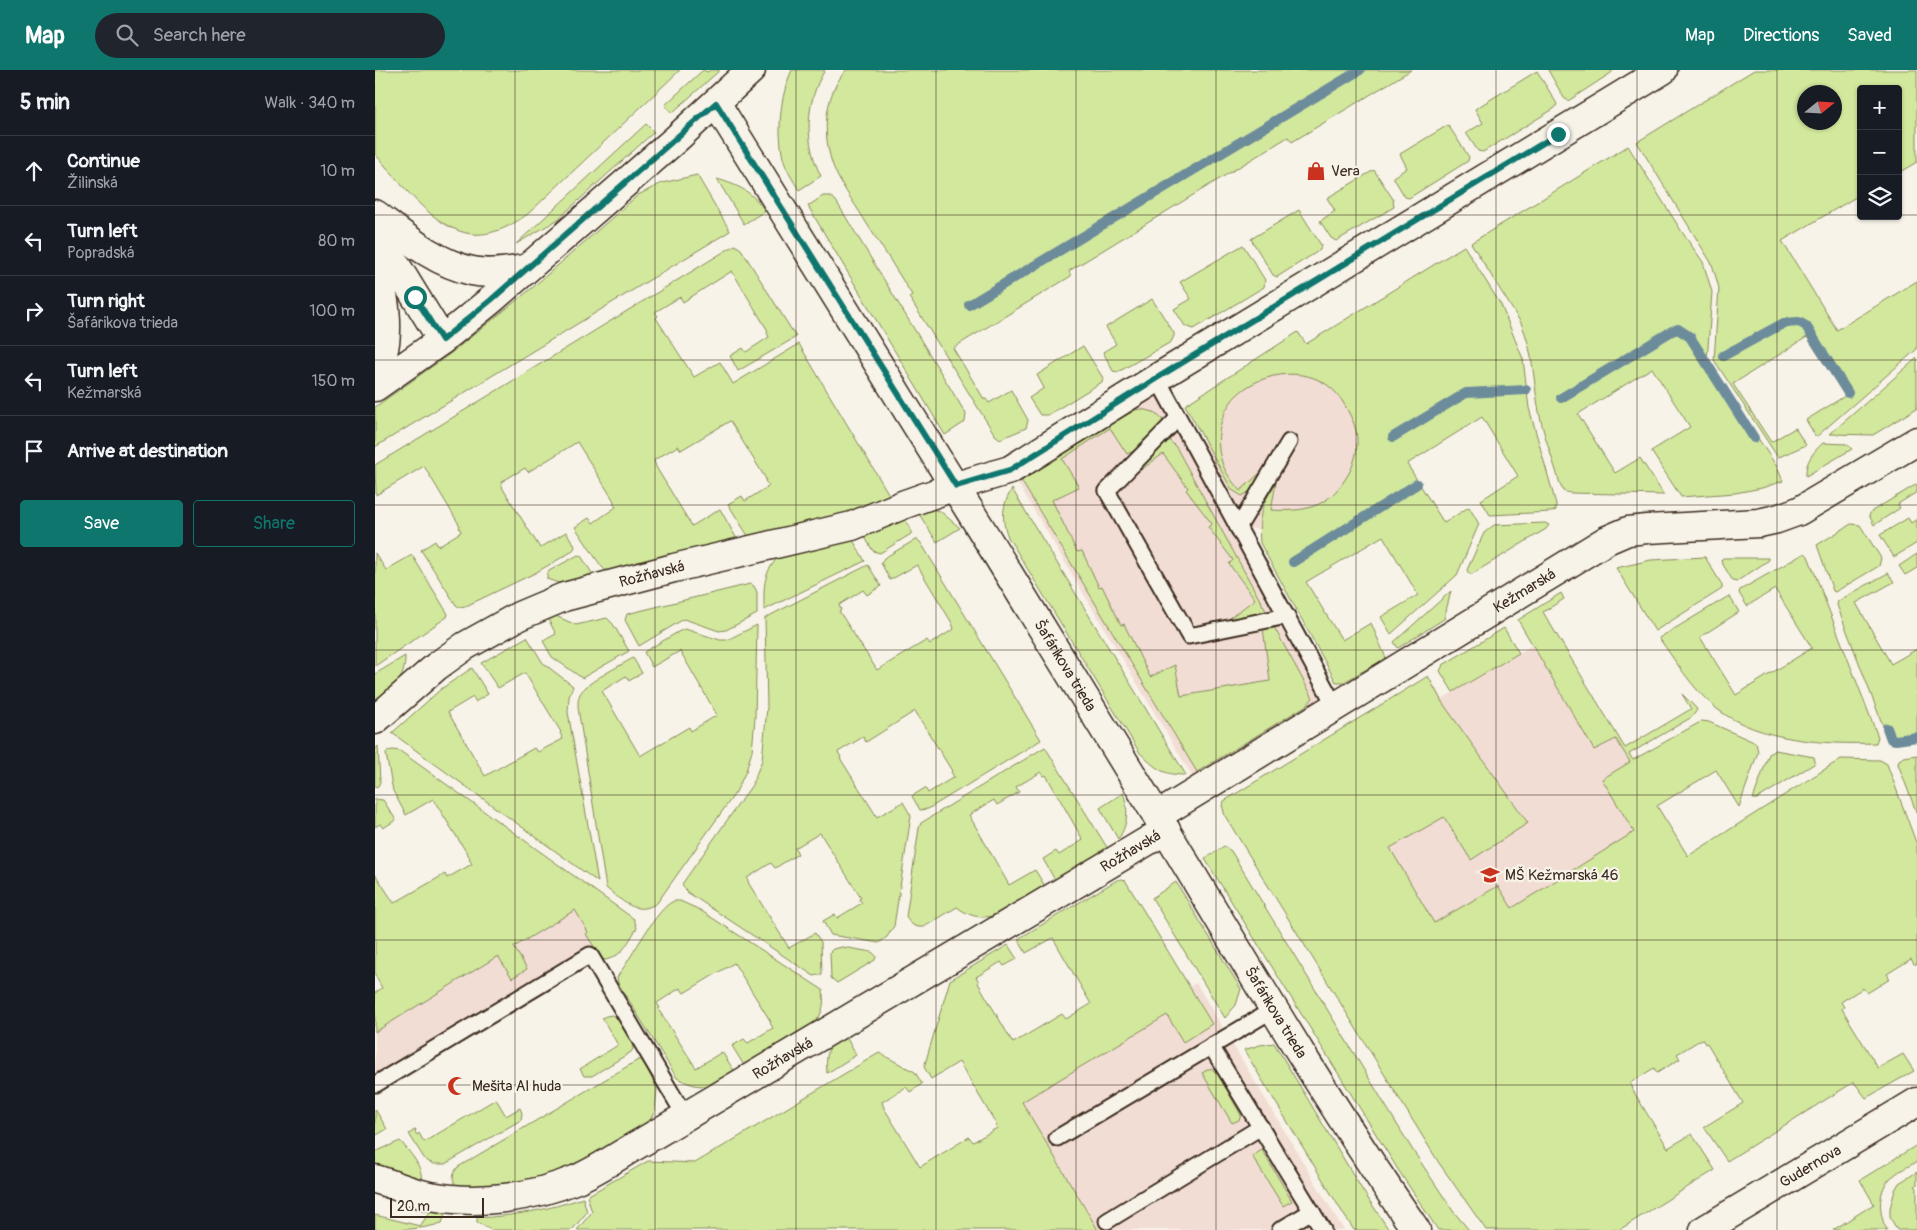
<!DOCTYPE html>
<html lang="en">
<head>
<meta charset="utf-8">
<style>
	:root { --surface:#171b24; --page:#20242c; --text:#f1f3f6; --muted:#9ea1a6; --line:#363941; --accent:#0f766e }
	body { margin:0; font-family:Pangolin,sans-serif; background:var(--page); color:var(--text) }
	.controls { position:absolute; right:15px; top:15px; display:grid; overflow:hidden; border-radius:5px; box-shadow:0 1px 4px #0004 }
	.controls button { width:45px; height:45px; display:grid; place-items:center; padding:0; border:0; border-bottom:1px solid var(--line); background:var(--surface); color:var(--text); font:25px sans-serif }
	.compass { position:absolute; left:1422px; top:15px; width:45px; height:45px; border-radius:50%; background:var(--surface); box-shadow:0 1px 4px #0004; rotate:72deg }
	.scale { position:absolute; left:15px; bottom:12px; width:94px; box-sizing:border-box; padding-left:5px; border:2px solid #3b2a1e; border-top:0; font-size:14px; line-height:18px; white-space:nowrap; color:#3b2a1e; -webkit-text-stroke:4px #f7f3e8; paint-order:stroke }
	.stop { position:absolute; width:15px; height:15px; margin:-11px; border:4px solid #0f766e; border-radius:50%; background:#fff }
	.stop.end { background:#0f766e; border-color:#fff; box-shadow:0 1px 5px #0008 }
	.list { margin:0; padding:0; list-style:none }
	h2 { display:flex; justify-content:space-between; align-items:center; height:65px; margin:0; padding:0 20px; font-size:21px }
	h2 small { font-size:16px; font-weight:400; color:var(--muted) }
	.list li { display:grid; grid-template-columns:32px 1fr auto; gap:15px; align-items:center; box-sizing:border-box; height:70px; padding:0 20px; border-top:1px solid var(--line) }
	.list b { display:block; font-size:19px; white-space:nowrap }
	.list p { margin:0; font-size:16px; white-space:nowrap; color:var(--muted) }
	.list em { font-size:16px; font-style:normal; color:var(--muted) }
	.actions { display:flex; gap:10px; padding:15px 20px }
	.actions a { flex:1; padding:11px 0; border:1px solid var(--accent); border-radius:5px; text-align:center; font-size:18px; color:var(--accent) }
	.actions .main { background:var(--accent); color:#fff }
	.icon { flex:none; width:28px; height:28px; fill:none; stroke:currentColor; stroke-width:2; stroke-linecap:round; stroke-linejoin:round }
	.map { position:relative; flex:none; width:1542px; height:1160px; overflow:hidden }
	header { display:flex; align-items:center; gap:30px; box-sizing:border-box; height:70px; padding:0 25px; background:var(--accent); color:#fff }
	header strong { font-size:24px }
	nav { display:flex; gap:28px; margin-inline-start:auto; font-size:18px }
	.search { width:350px; height:45px; background:var(--page); display:flex; align-items:center; gap:12px; box-sizing:border-box; padding:0 18px; border-radius:28px; color:var(--muted); font-size:19px }
	main { display:flex }
	aside { flex:1; background:var(--surface) }
	.map>svg:first-child { display:block }
	.built { fill:#f2ddd4 }
	.green { fill:#d2e89c; stroke:#86895d; fill-rule:evenodd }
	.lines { fill:none; stroke-linecap:round; stroke-linejoin:round }
	.stream { stroke:#6d8c9b; stroke-width:10 }
	.lane-casing { stroke:#3b2a1e; stroke-width:19 }
	.street-casing { stroke:#3b2a1e; stroke-width:31 }
	.secondary-casing { stroke:#3b2a1e; stroke-width:31 }
	.lane { stroke:#f7f3e8; stroke-width:15 }
	.street { stroke:#f7f3e8; stroke-width:28 }
	.secondary { stroke:#f7f3e8; stroke-width:28 }
	.route { stroke:#0f766e; stroke-width:6 }
	.grid { fill:none; stroke:#3b2a1e; stroke-width:1; stroke-opacity:0.55 }
	.labels { text-anchor:middle; dominant-baseline:central; stroke-width:4.5; stroke-linejoin:round; paint-order:stroke }
	.poi-label { font-size:15px; fill:#3b2a1e; stroke:#f7f3e8; text-anchor:start }
	.street-label { font-size:15px; fill:#3b2a1e; stroke:#f7f3e8 }
</style>
</head>
<body>
<header>
<strong>Map</strong>
<div class="search"><svg class="icon" aria-label="search" viewBox="0 0 24 24"><circle cx="10" cy="10" r="6"/><path d="M15 15l6 6"/></svg>Search here</div>
<nav><a>Map</a><a>Directions</a><a>Saved</a></nav>
</header>
<main>
<aside>
<h2>5 min<small>Walk · 340 m</small></h2>
<ul class="list">
<li><svg class="icon" aria-label="ahead" viewBox="0 0 24 24"><path d="M12 20V5M6 11l6-6 6 6"/></svg><div><b>Continue</b><p>Žilinská</p></div><em>10 m</em></li>
<li><svg class="icon" aria-label="left" viewBox="0 0 24 24"><path d="M17 20v-9H6M10 6l-5 5 5 5"/></svg><div><b>Turn left</b><p>Popradská</p></div><em>80 m</em></li>
<li><svg class="icon" aria-label="right" viewBox="0 0 24 24"><path d="M7 20v-9h11M14 6l5 5-5 5"/></svg><div><b>Turn right</b><p>Šafárikova trieda</p></div><em>100 m</em></li>
<li><svg class="icon" aria-label="left" viewBox="0 0 24 24"><path d="M17 20v-9H6M10 6l-5 5 5 5"/></svg><div><b>Turn left</b><p>Kežmarská</p></div><em>150 m</em></li>
<li><svg class="icon" aria-label="arrive" viewBox="0 0 24 24"><path d="M6 21V4h12l-3 4 3 4H6"/></svg><div><b>Arrive at destination</b></div></li>
</ul>
<div class="actions"><a class="main">Save</a><a>Share</a></div>
</aside>
<div class="map">
<svg width="1542" height="1160" viewBox="0 0 1542 1160">
	<rect width="100%" height="100%" fill="#f7f3e8"/>
	<filter id="ink" filterUnits="userSpaceOnUse"><feTurbulence type="fractalNoise" baseFrequency=".02" numOctaves="2"/><feDisplacementMap in="SourceGraphic" scale="10" xChannelSelector="R" yChannelSelector="G"/><feConvolveMatrix kernelMatrix="1 2 1 2 8 2 1 2 1" color-interpolation-filters="sRGB"/></filter>
	<g filter="url(#ink)">
		<g class="built">
			<polygon points="862,301 972,303 996,411 898,460 864,458 960,636 825,719 635,400 782,308 833,399 828,375 830,349"/>
			<polygon points="1177,563 1366,875 1119,1025 883,749 1056,610 1067,629"/>
			<polygon points="195,828 223,875 0,1008 0,943"/>
			<polygon points="821,913 958,1142 969,1160 711,1160 629,1025"/>
		</g>
		<g class="green">
			<path d="M0,0H305L154,143C138,155 118,166 97,164C59,160 24,111 0,84Z"/>
			<polygon points="328,0 333,2 335,0 345,0 297,43 290,35"/>
			<path d="M417,0H450C430,32 429,73 446,106L424,120C418,110 411,100 408,88C402,60 405,26 417,0Z"/>
			<path d="M471,0H1036L917,72L913,67L694,201L696,206L578,278L609,329H611L614,333L636,320L653,350L651,358L625,369L620,365L534,227L537,225C522,201 507,177 492,154C482,137 470,121 462,105C446,72 447,28 471,0Z"/>
			<polygon points="1173,0 1238,0 1236,3 1193,31 1189,28"/>
			<path d="M1379,0H1542V92L1523,103V19H1486V124L1407,171L1462,260L1542,211V279L1441,367L1431,350L1470,326L1432,267L1358,314L1396,372L1420,358L1431,375L1404,387L1402,386L1339,290L1344,218L1337,194L1262,72ZM1460,22V52H1430V22Z"/>
			<polygon points="1162,1 1182,34 1180,38 1108,82 1103,81 1091,63 1108,53 1100,39"/>
			<polygon points="271,54 279,62 182,150 141,174"/>
			<polygon points="1073,55 1094,87 1093,91 1034,128 1030,127 1018,107 1032,98 1025,84"/>
			<path d="M1253,76L1307,162L1328,192L1337,222L1332,291L1402,397L1408,411L1387,418L1360,423L1306,427L1276,381L1315,357L1277,298L1203,344L1240,403L1265,388L1289,425L1195,423L1188,421L1185,414C1178,389 1167,362 1163,336C1158,307 1158,280 1146,253L1096,173Z"/>
			<polygon points="999,100 1018,129 1019,137 961,171 956,168 945,151 960,141 952,128"/>
			<polygon points="322,105 355,161 0,377 0,337 76,283 157,218 263,125 287,113"/>
			<path d="M342,109C363,115 378,122 390,141L369,154Z"/>
			<polygon points="448,126 455,126 461,131 591,344 590,352 570,365 433,136"/>
			<polygon points="924,140 946,175 945,180 902,207 898,205 876,169"/>
			<polygon points="360,175 366,179 421,267 363,301 355,286 368,278 371,282 394,267 392,263 393,261 357,201 308,232 305,227 280,242 283,246 281,248 319,307 345,292 358,314 424,274 516,428 495,439 373,466 353,434 367,426 370,431 394,416 390,411 391,409 355,351 306,380 303,376 279,390 281,397 317,456 345,439 363,471 232,502 226,496 200,457 214,448 218,453 241,437 238,433 239,431 202,372 153,402 150,398 126,412 128,419 165,478 191,462 200,476 198,481 160,503 91,536 84,537 81,535 46,480 60,471 63,476 86,462 84,457 85,456 49,396 1,425 0,395"/>
			<polygon points="868,175 890,210 889,217 819,259 810,256 799,239 816,229 805,212"/>
			<path d="M1089,176L1126,235L1148,289L1154,338L1181,434V440L1176,442L1115,445L1106,430L1143,406L1107,347L1032,394L1069,453L1094,437L1104,454L1082,505L1016,564L1006,547L1043,525L1008,466L931,512L967,570L996,553L1011,588L969,612H961L885,473C883,447 886,434 901,413L896,440C930,442 952,438 971,408C983,390 986,366 976,347C972,339 968,331 962,324C938,295 888,300 862,325C845,342 839,370 847,392C850,403 858,412 865,421L885,403C885,413 875,422 867,426L857,420L810,335L923,262L931,274Z"/>
			<polygon points="777,229 799,263 799,266 796,272 743,302 738,301 728,282 741,274 731,257"/>
			<polygon points="708,276 728,308 727,312 673,345 665,345 654,328 669,318 662,305"/>
			<polygon points="1542,288 1542,338 1498,365 1455,364"/>
			<path d="M766,339L779,342L788,350C783,366 767,378 752,384L735,358L687,389L704,417L677,430L702,482L707,481L724,517L727,516L746,555L749,554L775,607L800,595L806,626L895,611L888,558L899,557L938,628L932,635L822,702L647,412V409L651,405L760,340Z"/>
			<polygon points="795,371 801,377 891,541 886,545 851,551 880,529 854,494 858,490 833,457 837,454 811,420 813,418 788,384 763,402 758,400 787,372"/>
			<path d="M1448,373L1472,374L1477,379L1431,406C1430,392 1438,382 1448,373Z"/>
			<polygon points="1542,414 1542,422 1523,434 1525,438 1499,455 1494,445 1497,441"/>
			<path d="M637,419L811,705C788,705 781,699 765,683L633,467C626,449 627,435 637,419Z"/>
			<polygon points="556,439 565,441 585,458 562,472 542,441"/>
			<polygon points="528,444 536,460 536,464 505,483 498,481 487,462"/>
			<polygon points="1533,448 1536,453 1542,449 1542,473 1519,487 1505,465"/>
			<polygon points="1170,453 1174,455 1171,459 1097,504 1094,504 1092,500 1109,463 1119,455"/>
			<polygon points="1476,454 1485,455 1506,488 1504,496 1460,522 1458,521 1442,475"/>
			<path d="M475,465L490,491L389,540C389,516 387,501 408,483Z"/>
			<polygon points="540,470 543,470 546,473 666,670 553,739 545,740 537,726 550,718 553,723 579,707 576,702 577,701 540,641 491,672 488,667 463,682 466,687 465,688 502,747 528,732 536,746 519,856 512,867 504,873 456,865 448,851 460,844 462,848 487,833 484,829 486,828 445,763 420,778 423,784 400,798 396,793 372,808 374,814 414,878 440,863 446,872 447,904 439,906 312,822 307,814 377,715 387,690 392,637 390,548 493,495 506,516 492,525 488,520 464,535 466,540 464,541 502,600 552,570 555,574 579,559 577,553 542,495 515,510 506,493 509,488"/>
			<polygon points="0,483 11,500 37,485 73,544 72,547 0,596"/>
			<path d="M1430,483L1433,486L1503,667L1501,673C1451,675 1384,671 1342,639C1318,620 1302,593 1284,568L1352,527H1355L1364,542L1325,567L1361,625L1437,578L1400,519L1372,536L1364,523L1365,520Z"/>
			<polygon points="1542,484 1542,498 1530,505 1524,496"/>
			<polygon points="203,485 206,486 217,503 214,509 186,514 172,509 172,504 174,501"/>
			<polygon points="1330,487 1347,515 1347,519 1280,561 1241,498 1276,490"/>
			<polygon points="1348,488 1393,488 1394,490 1361,512 1358,511 1347,493 1346,490"/>
			<polygon points="1513,503 1519,512 1481,533 1516,594 1542,579 1542,669 1520,672 1513,669 1462,535 1463,531"/>
			<polygon points="375,514 379,516 382,522 382,544 351,560 344,561 309,549 264,576 250,550 252,544"/>
			<polygon points="1076,521 1069,549 1023,578 1019,572"/>
			<polygon points="1186,523 1189,529 1168,542 1250,678 1316,639 1307,624 1321,638 1322,640 1317,647 1254,684 1258,690 1327,651 1334,652 1381,673 1383,682 1364,737 1341,700 1282,736 1313,786 1466,689 1505,690 1512,694 1542,775 1542,894 1539,894 1536,889 1512,904 1515,909 1492,923 1488,918 1466,932 1469,937 1467,939 1503,998 1528,984 1539,1001 1491,1028 1479,1012 1352,1091 1329,1057 1368,1033 1332,973 1330,974 1327,969 1302,984 1305,989 1282,1003 1279,998 1255,1013 1258,1018 1257,1019 1293,1078 1317,1064 1340,1100 1244,1160 1111,1160 1064,1093 850,746 847,735 849,731 1053,606 1067,632 1153,753 1096,790 1069,747 1015,778 1059,853 1123,816 1137,838 1259,762 1227,709 1255,692 1241,669 1219,680 1143,550"/>
			<polygon points="181,546 201,555 232,548 238,554 254,581 207,608 177,587 168,571 181,564 173,549"/>
			<path d="M382,555L380,648L377,681L371,701L361,722L282,833C261,847 247,830 231,818L204,644C203,638 202,631 205,624C211,612 245,596 258,588L267,603L254,611L251,606L227,621L265,686L314,657L316,661L342,645L305,581L277,597L269,582L303,562L310,559L345,570H352Z"/>
			<polygon points="1129,558 1144,583 1078,622 1065,601 1068,595"/>
			<polygon points="152,567 168,593 198,616 194,627 193,642 223,812 17,663 66,619 97,598 113,624 100,632 98,627 73,642 110,706 159,678 163,682 188,669 185,663 186,662 150,603 123,618 106,593"/>
			<path d="M30,586C31,611 16,620 0,636V604Z"/>
			<polygon points="3,676 5,712 3,716 0,717 0,680"/>
			<path d="M670,677L733,779L680,810L668,789L681,781L684,785L708,770L671,705L669,706L666,702L641,717L644,722L622,735L619,730L594,745L634,815L660,800L670,816L617,846C604,849 592,845 582,837L549,857C540,858 535,854 531,847L544,758L546,753Z"/>
			<path d="M18,680L25,681L259,849L262,858C252,873 249,885 231,890L227,889L211,864L213,862L200,840L139,877L152,899L137,908L123,886L0,962V923L7,918L0,905V804L19,833L70,804L72,808L97,794L94,789L95,788L58,729L31,745L18,721L11,684L13,681Z"/>
			<polygon points="1400,680 1439,687 1440,691 1439,694 1382,729 1378,729 1394,684"/>
			<polygon points="1542,685 1542,744 1523,694 1524,690 1529,687"/>
			<path d="M748,723C754,738 753,756 743,769L725,738Z"/>
			<polygon points="0,729 8,730 21,750 8,758 5,754 0,757"/>
			<polygon points="849,776 856,781 1037,1079 1078,1141 1094,1160 1063,1160 1022,1098 830,789"/>
			<polygon points="747,809 750,810 837,954 808,972 792,945 647,1032 723,1160 202,1160 217,1142 212,1126 273,1091 320,1093 504,983 540,1002 547,1014 535,1022 531,1017 507,1032 509,1038 545,1097 594,1067 598,1072 622,1058 620,1052 584,992 556,1009 549,997 575,910 633,875 642,889 629,896 626,892 601,907 604,912 603,913 638,973 687,944 691,949 716,934 678,868 651,883 643,869 742,810"/>
			<polygon points="801,812 866,919 861,935 850,948 777,828"/>
			<path d="M299,831H305L325,840L448,920C449,930 449,939 444,947C434,964 388,985 370,997L357,976L369,969L373,973L398,958L395,953L396,952L359,893L309,923L305,918L282,933L285,938L283,939L321,998L347,982L360,1002C337,1017 327,1021 302,1008L243,913L242,908L244,904C256,889 282,837 299,831Z"/>
			<polygon points="467,877 497,882 501,886 500,890 462,913 456,908 455,882 458,879"/>
			<path d="M237,945C247,950 257,968 258,979L256,982L217,1006H209L205,999L243,975L227,948L231,946Z"/>
			<path d="M468,961L481,985L452,1003C450,982 454,975 468,961Z"/>
			<polygon points="899,973 988,1121 1014,1160 979,1160 969,1145 869,980 885,975"/>
			<path d="M263,990H268L282,1019L280,1041L272,1056L208,1093L173,1106L149,1112L130,1114L81,1117C77,1108 77,1104 83,1097Z"/>
			<polygon points="836,998 844,1006 866,1045 864,1050 857,1053 827,1003"/>
			<polygon points="121,1029 131,1046 145,1038 147,1043 146,1050 70,1094 59,1094 54,1092 49,1088 34,1064 41,1059 40,1062 42,1065 44,1063 49,1072"/>
			<polygon points="0,1039 12,1059 0,1066"/>
			<path d="M25,1071L28,1074C36,1084 49,1098 46,1112L0,1095V1082Z"/>
			<path d="M1542,1075V1092C1534,1096 1525,1100 1518,1106C1502,1118 1503,1144 1512,1160H1458L1499,1134L1485,1110Z"/>
			<polygon points="887,1080 917,1131 908,1136 877,1086"/>
			<polygon points="1542,1102 1542,1115 1540,1116 1542,1118 1542,1160 1522,1160 1515,1147 1515,1138 1520,1120 1524,1113"/>
			<path d="M208,1128L212,1142L197,1160H116L102,1152V1148C139,1146 172,1140 208,1128Z"/>
			<path d="M59,1136L66,1139L70,1144L67,1153C47,1160 22,1160 0,1160V1145L45,1156Z"/>
		</g>
		<g class="lines">
			<g class="stream">
				<polyline points="594,235 985,0"/>
				<polyline points="1348,286 1409,253 1424,252 1431,256 1473,323"/>
				<polyline points="1186,328 1297,261 1303,259 1315,267 1379,368"/>
				<polyline points="1018,367 1091,323 1151,320"/>
				<polyline points="918,492 1042,414"/>
				<polyline points="1512,658 1516,669 1521,670 1542,667"/>
			</g>
			<g class="lane-casing">
				<g id="lane">
					<polyline points="782,308 960,636"/>
					<polyline points="803,348 732,421 814,566 912,546"/>
					<polyline points="863,458 914,372"/>
					<polyline points="836,976 948,1160"/>
					<polyline points="1,1014 215,885 310,1046"/>
					<polyline points="682,1068 899,939"/>
					<polyline points="732,1151 886,1057"/>
					<polyline points="905,1160 937,1141"/>
				</g>
			</g>
			<g class="street-casing">
				<g id="street">
					<path id="s1" d="M341,33C477,251 614,470 748,690C844,847 936,1008 1041,1160"/>
					<path d="M0,144C29,166 60,193 97,201C114,205 133,201 151,199"/>
					<polyline points="0,161 67,270"/>
					<path d="M0,192C10,225 19,271 0,303"/>
					<path id="s2" d="M0,650L62,596L90,576L144,546L189,527L299,498L477,456L530,434L581,416L635,400L782,308L1288,0"/>
					<path id="s3" d="M782,746L1232,470L1253,461L1272,459L1384,453L1402,449L1424,441L1542,371"/>
					<path id="s4" d="M0,1109C18,1114 37,1123 55,1126C104,1135 156,1128 202,1109C225,1099 247,1083 269,1071L791,760"/>
					<path id="s5" d="M1329,1160L1542,1032"/>
				</g>
			</g>
			<g class="secondary-casing">
				<polyline id="secondary" points="0,317 67,270 116,230 301,69 376,0"/>
			</g>
			<use href="#lane" class="lane"/>
			<use href="#street" class="street"/>
			<use href="#secondary" class="secondary"/>
		</g>
	</g>
	<g class="lines" filter="url(#ink)">
		<polyline class="route" points="40,227 67,270 116,230 341,33 581,416 635,400 782,308 1183,64"/>
	</g>
	<path class="grid" d="M140,0V1160M280,0V1160M421,0V1160M561,0V1160M701,0V1160M841,0V1160M981,0V1160M1121,0V1160M1262,0V1160M1402,0V1160M0,145H1486M1523,145H1542M0,290H1542M0,435H1542M0,580H1542M0,725H1542M0,870H1542M0,1015H1542"/>
	<defs>
		<g id="shop-bare" transform="scale(1.5)"><path d="M-5-2.5h2.3a2.7 3.5 0 0 1 5.4 0H5L5.5 6h-11ZM-1.5-2.5h3a1.5 2.3 0 0 0-3 0Z" fill="#c8321e" stroke="#f7f3e8" stroke-width="2.5" paint-order="stroke"/></g>
		<g id="school-bare" transform="scale(1.5)"><path d="M0-5L7-2L0 1L-7-2ZM-4 1L0 2.5L4 1V4Q0 6-4 4Z" fill="#c8321e" stroke="#f7f3e8" stroke-width="2.5" paint-order="stroke"/></g>
		<g id="mosque-bare" transform="scale(1.5)"><path d="M3.5-4.9A6 6 0 1 0 3.5 4.9A5 5 0 1 1 3.5-4.9Z" fill="#c8321e" stroke="#f7f3e8" stroke-width="2.5" paint-order="stroke"/></g>
	</defs>
	<g fill-rule="evenodd">
		<use href="#shop-bare" x="941" y="101"/>
		<use href="#school-bare" x="1115" y="805"/>
		<use href="#mosque-bare" x="82" y="1016"/>
	</g>
	<g class="labels">
		<g class="poi-label">
			<text x="956" y="101">Vera</text>
			<text x="1130" y="805">MŠ Kežmarská 46</text>
			<text x="97" y="1016">Mešita Al huda</text>
		</g>
		<g class="street-label">
			<text stroke="none"><textPath href="#s2" startOffset="318">Rožňavská</textPath></text>
			<text stroke="none"><textPath href="#s3" startOffset="431">Kežmarská</textPath></text>
			<text stroke="none"><textPath href="#s1" startOffset="662">Šafárikova trieda</textPath></text>
			<text stroke="none"><textPath href="#s4" startOffset="851">Rožňavská</textPath></text>
			<text stroke="none"><textPath href="#s1" startOffset="1068">Šafárikova trieda</textPath></text>
			<text stroke="none"><textPath href="#s4" startOffset="446">Rožňavská</textPath></text>
			<text stroke="none"><textPath href="#s5" startOffset="124">Gudernova</textPath></text>
		</g>
	</g>
</svg>
<div class="controls">
<button>+</button>
<button>−</button>
<button><svg class="icon" aria-label="layers" viewBox="0 0 24 24"><path d="M12 4l9 5-9 5-9-5zM3 14l9 5 9-5"/></svg></button>
</div>
<svg class="compass" viewBox="-18 -18 36 36"><path d="M0-13l5 13h-10z" fill="#e53935"/><path d="M0 13l5-13h-10z" fill="#9ea1a6"/></svg>
<div class="scale">20 m</div>
<div class="stop" style="left:40px;top:227px"></div>
<div class="stop end" style="left:1183px;top:64px"></div>
</div>
</main>
</body>
</html>
